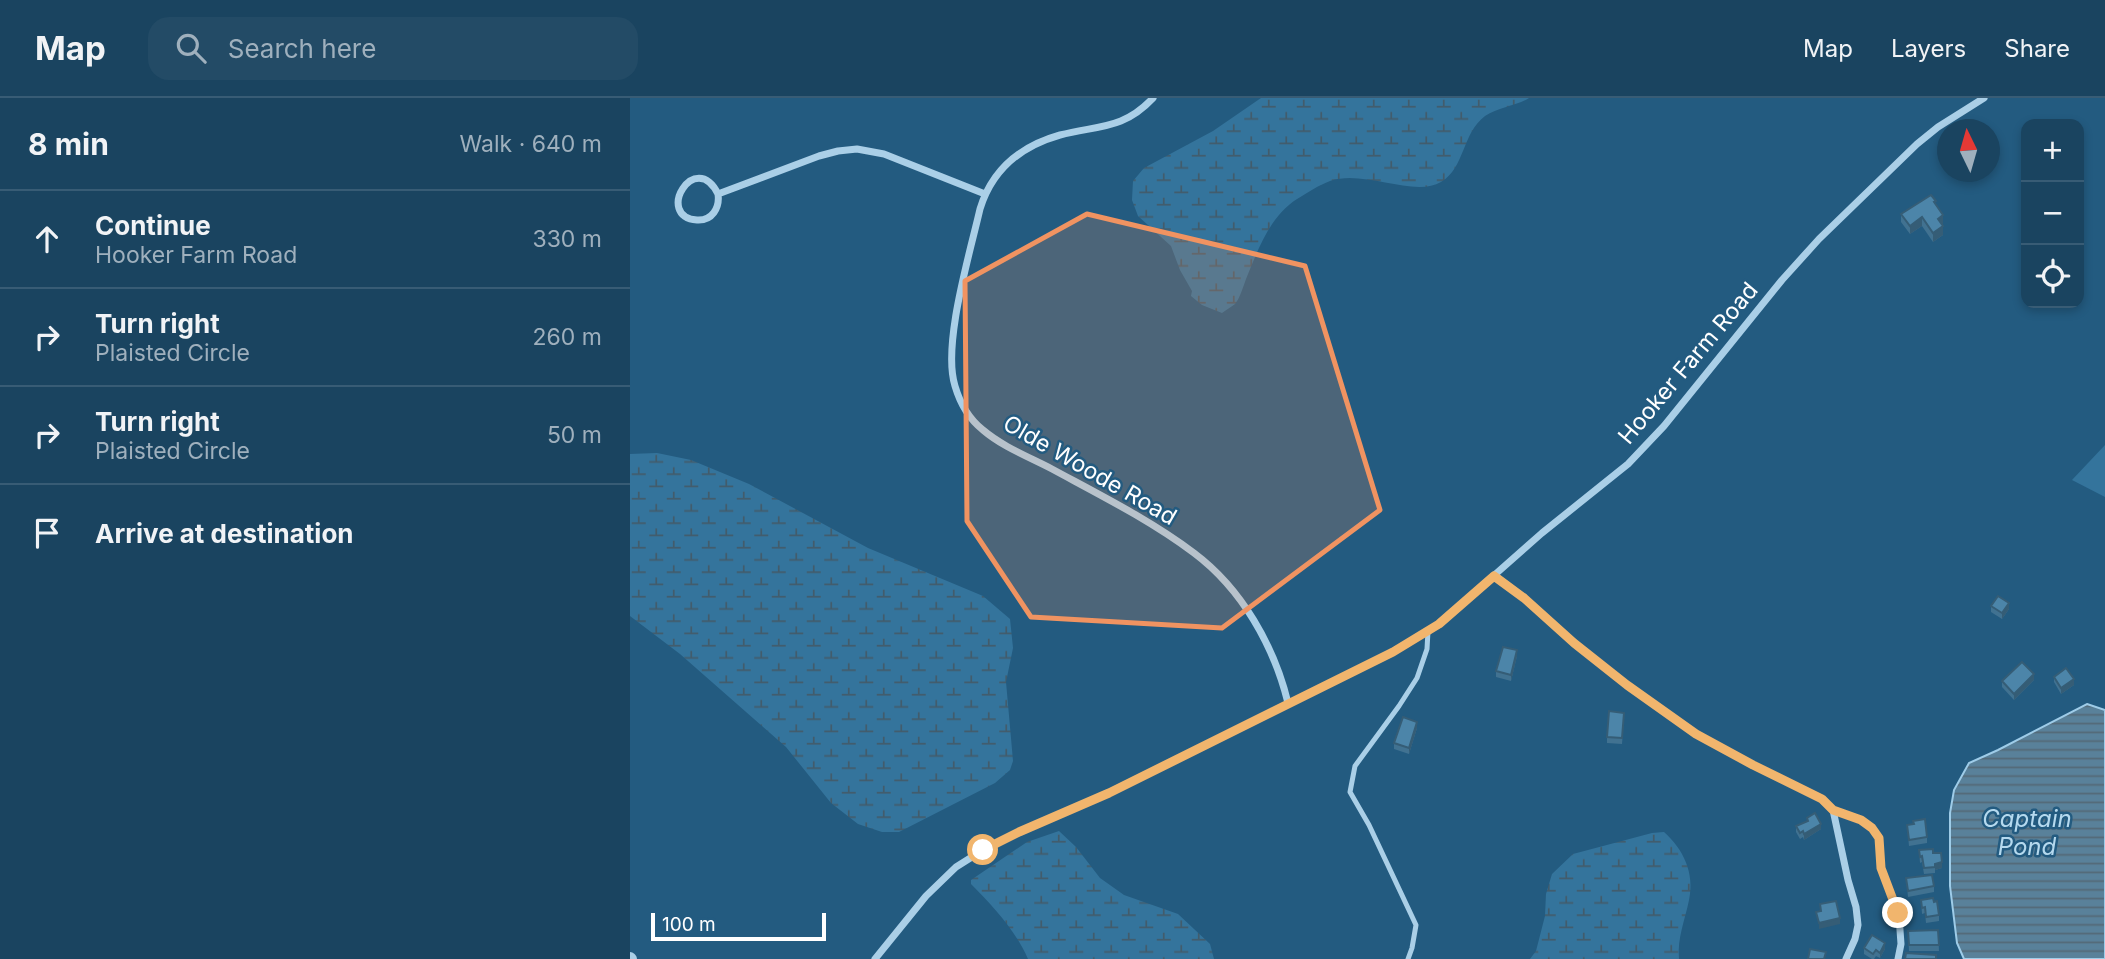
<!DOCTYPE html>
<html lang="en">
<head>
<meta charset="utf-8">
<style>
	:root { --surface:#1a4460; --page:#234b66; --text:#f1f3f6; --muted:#9fb0bd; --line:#385c75 }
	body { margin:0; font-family:Inter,sans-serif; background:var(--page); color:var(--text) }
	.controls { position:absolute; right:21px; top:21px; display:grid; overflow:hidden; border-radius:14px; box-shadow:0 4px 10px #0003 }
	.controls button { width:63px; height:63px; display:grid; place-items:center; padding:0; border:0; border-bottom:2px solid var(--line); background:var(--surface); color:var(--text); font:35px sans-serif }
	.compass { position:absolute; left:1307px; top:21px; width:63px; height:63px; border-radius:50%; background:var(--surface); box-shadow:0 4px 10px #0003; rotate:355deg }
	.scale { position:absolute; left:21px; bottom:18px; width:175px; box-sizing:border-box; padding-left:7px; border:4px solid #fff; border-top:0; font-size:19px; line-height:24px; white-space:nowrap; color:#fff; -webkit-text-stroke:5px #235b80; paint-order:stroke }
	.stop { position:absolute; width:21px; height:21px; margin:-16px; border:5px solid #f1b56d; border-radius:50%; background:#fff }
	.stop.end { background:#f1b56d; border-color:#fff; box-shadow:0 2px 7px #0008 }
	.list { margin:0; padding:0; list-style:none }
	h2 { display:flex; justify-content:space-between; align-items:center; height:91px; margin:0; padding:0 28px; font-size:30px }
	h2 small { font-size:23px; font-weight:400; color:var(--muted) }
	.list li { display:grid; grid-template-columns:46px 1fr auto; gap:21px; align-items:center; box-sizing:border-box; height:98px; padding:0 28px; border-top:2px solid var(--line) }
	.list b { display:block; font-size:26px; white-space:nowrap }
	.list p { margin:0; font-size:23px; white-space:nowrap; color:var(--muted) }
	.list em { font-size:23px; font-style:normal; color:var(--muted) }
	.icon { flex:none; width:38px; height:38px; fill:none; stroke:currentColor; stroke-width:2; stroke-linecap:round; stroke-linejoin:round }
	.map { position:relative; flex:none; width:1475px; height:861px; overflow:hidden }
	header { display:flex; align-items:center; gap:42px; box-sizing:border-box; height:98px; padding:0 35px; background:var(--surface); border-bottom:2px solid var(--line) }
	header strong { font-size:33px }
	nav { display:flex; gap:38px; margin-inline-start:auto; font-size:24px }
	.search { width:490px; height:63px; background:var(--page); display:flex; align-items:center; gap:18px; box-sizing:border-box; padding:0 24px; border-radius:21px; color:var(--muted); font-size:26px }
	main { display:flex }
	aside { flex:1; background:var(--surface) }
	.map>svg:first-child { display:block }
	.green { fill:#34749c }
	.wetland { fill:url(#wetland-marsh) }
	.water { fill:url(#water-rules); stroke:#9ecce8; stroke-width:2 }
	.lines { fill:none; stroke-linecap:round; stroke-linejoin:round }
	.service { stroke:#aacfe7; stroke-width:5 }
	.minor { stroke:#aacfe7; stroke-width:7 }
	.tertiary { stroke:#aacfe7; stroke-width:12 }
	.wall { fill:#417291 }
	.shaded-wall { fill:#355d76 }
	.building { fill:#4c85a9; stroke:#355d76; stroke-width:2 }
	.route { stroke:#f1b56d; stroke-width:9 }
	.marked { fill:#f09361; fill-opacity:0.2; stroke:#f09361; stroke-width:5; stroke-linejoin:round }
	.labels { text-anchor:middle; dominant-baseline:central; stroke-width:5; stroke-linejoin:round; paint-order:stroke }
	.street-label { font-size:23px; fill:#fff; stroke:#235b80 }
	.water-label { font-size:24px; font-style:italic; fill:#b5d9ee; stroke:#235b80 }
</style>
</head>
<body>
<header>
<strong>Map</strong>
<div class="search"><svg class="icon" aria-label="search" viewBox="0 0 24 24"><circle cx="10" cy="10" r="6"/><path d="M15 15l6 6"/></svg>Search here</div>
<nav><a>Map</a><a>Layers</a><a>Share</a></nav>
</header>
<main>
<aside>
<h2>8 min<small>Walk · 640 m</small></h2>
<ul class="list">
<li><svg class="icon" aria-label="ahead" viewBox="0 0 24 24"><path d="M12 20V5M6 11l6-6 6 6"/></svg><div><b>Continue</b><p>Hooker Farm Road</p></div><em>330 m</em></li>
<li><svg class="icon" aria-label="right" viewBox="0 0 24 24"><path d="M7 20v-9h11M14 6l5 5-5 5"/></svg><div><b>Turn right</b><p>Plaisted Circle</p></div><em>260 m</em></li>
<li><svg class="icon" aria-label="right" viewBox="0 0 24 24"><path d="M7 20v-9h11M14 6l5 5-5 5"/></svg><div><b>Turn right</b><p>Plaisted Circle</p></div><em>50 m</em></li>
<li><svg class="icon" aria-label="arrive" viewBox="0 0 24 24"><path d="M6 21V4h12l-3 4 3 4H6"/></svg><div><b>Arrive at destination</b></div></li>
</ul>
</aside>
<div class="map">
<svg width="1475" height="861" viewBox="0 0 1475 861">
	<defs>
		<pattern id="wetland-marsh" width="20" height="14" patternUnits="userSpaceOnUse" patternTransform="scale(1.75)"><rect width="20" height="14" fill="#34749c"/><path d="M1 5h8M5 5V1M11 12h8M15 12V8" fill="none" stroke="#425c6c"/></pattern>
		<pattern id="water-rules" width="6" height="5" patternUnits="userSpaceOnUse" patternTransform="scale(1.75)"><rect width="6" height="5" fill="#59819a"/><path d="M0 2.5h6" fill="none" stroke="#536977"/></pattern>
	</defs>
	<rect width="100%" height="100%" fill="#235b80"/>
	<polygon class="green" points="1475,347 1475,399 1442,382"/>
	<g class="wetland">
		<path d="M631,0H899C886,8 868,9 855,18C832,35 835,70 811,84C784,100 734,71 700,83C689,87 677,95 667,101C639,119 628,152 616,181C613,189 610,200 605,206C601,209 596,212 592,215L572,207L561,198L562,193L550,172L541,148L508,118L502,102L503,83L514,70L583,33Z"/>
		<polygon points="27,355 61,362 119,386 238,450 353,498 380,521 383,550 376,584 383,663 380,672 365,685 269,734 252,734 228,726 201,705 156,649 50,556 0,518 0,356"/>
		<path d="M429,733L446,749L470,780L494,797L548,816L580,846L584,861H398C386,833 363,808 341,786V782L397,744Z"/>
		<path d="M1034,734C1053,751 1065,775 1059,802C1055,822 1047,840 1049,861H900L906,853L915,818L916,796L922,776L943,756L1022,735Z"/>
	</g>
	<polygon class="water" points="1457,606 1475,612 1475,861 1334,861 1327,845 1320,788 1320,715 1324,692 1339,665 1368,652"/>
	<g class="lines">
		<polyline class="service" points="778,861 782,850 786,827 739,727 720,694 725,668 769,608 787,580 797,551 798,533"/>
		<g class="minor">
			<path d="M523,0C493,32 468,27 430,37C391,48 362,72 350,111C340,155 312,247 325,288C330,305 339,321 353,332C373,349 399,359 422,371C470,397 520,422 564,455C612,491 644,548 658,605"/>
			<path d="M88,96C90,110 82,123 67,122C24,119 65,50 88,96L189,58L208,53L227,51L254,56L355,96"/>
			<polyline points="865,478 894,500 944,545 997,587 1066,636 1123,667 1192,701 1203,712 1231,722 1242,730 1249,740 1251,770 1269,818 1271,846 1268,861"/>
			<polyline points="1203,712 1218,782 1226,809 1228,827 1225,841 1216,861"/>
			<polyline points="245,861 296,798 326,769 353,752 389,734 479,695 763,554 809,526 912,435 998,366 1034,328 1152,182 1189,141 1287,46 1308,29 1354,0"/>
		</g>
		<polyline class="tertiary" points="0,860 1,861"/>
	</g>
	<g class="wall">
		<polygon points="1306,107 1313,126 1313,137 1303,144 1292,128 1280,136 1271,124 1271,116"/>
		<polygon points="1361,508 1379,511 1372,521 1361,514"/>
		<polygon points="887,558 881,583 866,579 866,573"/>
		<polygon points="1424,579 1444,587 1431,596 1424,584"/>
		<polygon points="1404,582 1384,602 1372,589 1372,583"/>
		<polygon points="994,620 992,646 977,645 977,639"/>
		<polygon points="787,630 779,656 764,651 764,645"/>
		<polygon points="1177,720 1191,731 1174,742 1173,739 1170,741 1166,734 1166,728 1177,723"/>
		<polygon points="1277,727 1297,739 1297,745 1279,748"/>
		<polygon points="1289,752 1303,755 1312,770 1305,772 1305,775 1294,776 1292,764 1290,765"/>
		<polygon points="1276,780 1304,788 1304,794 1278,799"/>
		<polygon points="1291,802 1304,804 1309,817 1309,823 1296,825 1295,815 1292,816"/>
		<polygon points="1308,832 1309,853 1279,853 1278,833"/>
		<polygon points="1234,850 1255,851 1250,860 1246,858 1244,861 1242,861 1234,856"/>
	</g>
	<g class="shaded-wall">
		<polygon points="1313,117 1313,126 1308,130 1308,121"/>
		<polygon points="1292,119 1292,128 1280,136 1280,128"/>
		<polygon points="1313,128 1313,137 1303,144 1303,135"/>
		<polygon points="1379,505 1379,511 1372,521 1372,515"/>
		<polygon points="887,552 887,558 881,583 881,577"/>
		<polygon points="1404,576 1404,582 1384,602 1384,596"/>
		<polygon points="1444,581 1444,587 1431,596 1431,590"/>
		<polygon points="787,624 787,630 779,656 779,650"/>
		<polygon points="1191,726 1191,731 1174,742 1174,736"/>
		<polygon points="1312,764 1312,770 1305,772 1305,766"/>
		<polygon points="1210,820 1210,826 1189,831 1189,825"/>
		<polygon points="1255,845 1255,851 1250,860 1250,855"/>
	</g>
	<g class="building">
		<polygon points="1301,97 1306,103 1304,104 1313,117 1308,121 1313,128 1303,135 1292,119 1280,128 1271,116"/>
		<polygon points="1368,498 1379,505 1372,515 1361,508"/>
		<polygon points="873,549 887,552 881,577 866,573"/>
		<polygon points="1392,564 1404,576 1384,596 1372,583"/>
		<polygon points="1436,570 1444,581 1431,590 1424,579"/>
		<polygon points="979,613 994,615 992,640 977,639"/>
		<polygon points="773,619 787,624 779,650 764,645"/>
		<polygon points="1185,715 1191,726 1174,736 1173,733 1170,735 1166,728 1178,723 1177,720"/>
		<polygon points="1295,721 1297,739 1279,742 1277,727 1284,726 1283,723"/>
		<polygon points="1303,751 1303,755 1311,755 1312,764 1305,766 1305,769 1294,770 1292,758 1290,759 1289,752"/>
		<polygon points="1302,777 1304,788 1278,793 1276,780"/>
		<polygon points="1303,800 1304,804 1307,803 1309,817 1296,819 1295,809 1292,810 1291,802"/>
		<polygon points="1206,803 1210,820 1189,825 1186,814 1191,813 1190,806"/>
		<polygon points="1308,832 1309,847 1279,847 1278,833"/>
		<polygon points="1242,837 1255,845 1250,855 1246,852 1243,856 1234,850"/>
		<polygon points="1180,851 1196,854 1194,861 1178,861"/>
		<polygon points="1276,855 1306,857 1306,861 1275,861"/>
	</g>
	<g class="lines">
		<polyline class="route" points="353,752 389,734 479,695 763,554 809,526 864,478 894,500 944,545 997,587 1066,636 1123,667 1192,701 1203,712 1231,722 1242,730 1249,740 1251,770 1268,815"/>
	</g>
	<path class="marked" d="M457,116L675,168L750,412L592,530L401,519L337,423L335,183Z"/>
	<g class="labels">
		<g class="street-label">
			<text transform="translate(1058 265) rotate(-50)">Hooker Farm Road</text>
			<text transform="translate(460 372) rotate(30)">Olde Woode Road</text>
		</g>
		<g class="water-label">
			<text x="1397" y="720">Captain<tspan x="1397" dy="28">Pond</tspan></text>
		</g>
	</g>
</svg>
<div class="controls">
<button>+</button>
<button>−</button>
<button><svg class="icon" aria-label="locate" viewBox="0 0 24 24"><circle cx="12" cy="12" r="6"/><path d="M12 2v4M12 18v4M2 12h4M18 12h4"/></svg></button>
</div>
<svg class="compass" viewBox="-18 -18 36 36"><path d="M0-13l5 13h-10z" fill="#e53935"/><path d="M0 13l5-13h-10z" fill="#9fb0bd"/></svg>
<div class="scale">100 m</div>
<div class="stop" style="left:353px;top:752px"></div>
<div class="stop end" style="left:1268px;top:815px"></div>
</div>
</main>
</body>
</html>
